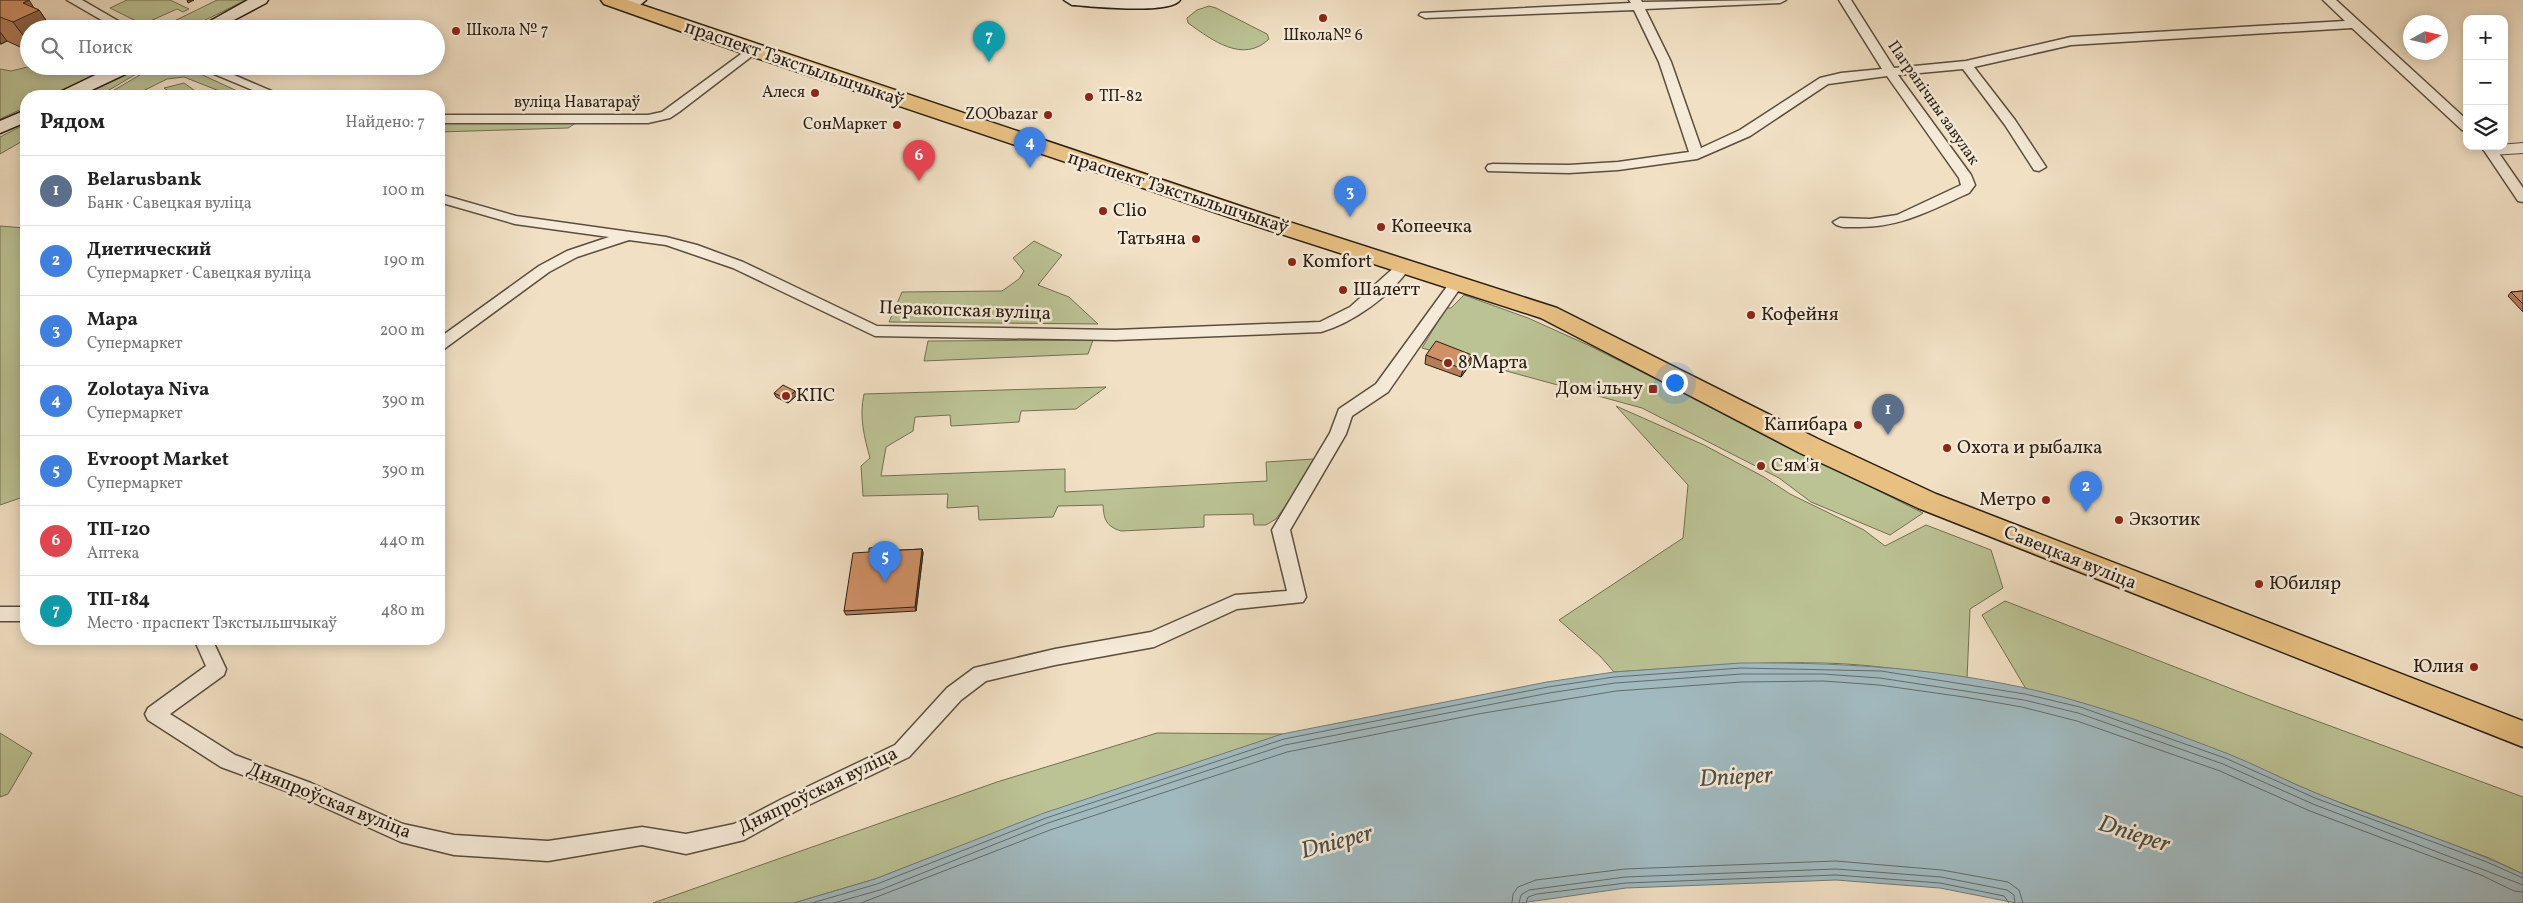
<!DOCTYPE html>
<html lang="ru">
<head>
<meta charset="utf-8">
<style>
	:root { --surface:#fff; --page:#f6f6f6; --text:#222; --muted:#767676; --line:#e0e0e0; --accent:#8f2418 }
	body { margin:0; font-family:Vollkorn,serif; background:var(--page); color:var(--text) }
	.controls { position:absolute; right:15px; top:15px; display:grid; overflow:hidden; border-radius:10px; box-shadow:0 2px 12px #0003 }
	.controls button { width:45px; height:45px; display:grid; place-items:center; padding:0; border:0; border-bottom:1px solid var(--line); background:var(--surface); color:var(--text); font:25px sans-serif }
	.compass { position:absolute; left:2403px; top:15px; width:45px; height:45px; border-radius:50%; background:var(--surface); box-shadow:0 2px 12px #0003; rotate:82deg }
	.you { position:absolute; left:1674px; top:382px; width:18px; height:18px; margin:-12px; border:4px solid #fff; border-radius:50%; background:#1a73e8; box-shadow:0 0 0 8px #1a73e833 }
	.badge { display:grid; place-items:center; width:32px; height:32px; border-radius:50%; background:var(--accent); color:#fff; font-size:16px; font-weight:700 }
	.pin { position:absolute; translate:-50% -41px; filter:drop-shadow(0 1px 2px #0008) }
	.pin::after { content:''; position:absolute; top:26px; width:18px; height:15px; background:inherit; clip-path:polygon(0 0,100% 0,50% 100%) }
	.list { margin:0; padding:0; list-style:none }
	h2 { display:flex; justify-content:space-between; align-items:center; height:65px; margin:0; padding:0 20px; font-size:21px }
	h2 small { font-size:16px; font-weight:400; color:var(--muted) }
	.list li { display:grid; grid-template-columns:32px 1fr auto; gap:15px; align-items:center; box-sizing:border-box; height:70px; padding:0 20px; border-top:1px solid var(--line) }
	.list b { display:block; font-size:19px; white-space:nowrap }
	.list p { margin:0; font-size:16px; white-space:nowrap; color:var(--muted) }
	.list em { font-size:16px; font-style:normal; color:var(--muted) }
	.icon { flex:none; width:28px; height:28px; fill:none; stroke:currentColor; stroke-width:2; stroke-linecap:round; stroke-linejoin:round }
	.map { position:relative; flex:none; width:2523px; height:903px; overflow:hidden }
	.search { position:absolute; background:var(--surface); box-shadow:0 2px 12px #0003; left:20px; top:20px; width:425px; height:55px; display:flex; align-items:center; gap:12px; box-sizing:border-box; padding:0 18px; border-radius:28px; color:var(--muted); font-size:19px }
	.panel { position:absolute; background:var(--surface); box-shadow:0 2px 12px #0003; left:20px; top:90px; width:425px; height:555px; border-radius:20px }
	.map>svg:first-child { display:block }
	.green { fill:#bbc294; stroke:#727053 }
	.water { fill:#a1bac0; stroke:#717c7a }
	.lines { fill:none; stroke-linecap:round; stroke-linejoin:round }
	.shore { stroke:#646c69; stroke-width:1 }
	.minor-casing { stroke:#5a4e3e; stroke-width:3 }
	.tertiary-casing { stroke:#5a4e3e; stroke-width:2 }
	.secondary-casing { stroke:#281e12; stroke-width:3 }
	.primary-casing { stroke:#281e12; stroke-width:3 }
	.minor { fill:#f6ebd9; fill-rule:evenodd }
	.tertiary { fill:#f6ebd9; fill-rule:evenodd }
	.secondary { fill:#f6ebd9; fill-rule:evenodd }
	.primary { fill:#e8c082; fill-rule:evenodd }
	.wall { fill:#b47d59; stroke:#281e12 }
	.shaded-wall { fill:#926648; stroke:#281e12 }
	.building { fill:#d19167; stroke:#281e12 }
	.poi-dot { fill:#8f2418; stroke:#f6ebd9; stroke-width:2 }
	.labels { text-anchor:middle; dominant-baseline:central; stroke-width:5; stroke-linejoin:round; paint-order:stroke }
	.far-poi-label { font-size:16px; fill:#281e12; stroke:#f6ebd9; text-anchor:end }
	.far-street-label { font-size:16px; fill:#281e12; stroke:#f6ebd9 }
	.street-label { font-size:19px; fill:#281e12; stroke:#f6ebd9 }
	.poi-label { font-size:19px; fill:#281e12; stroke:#f6ebd9; text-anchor:start }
	.near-water-label { font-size:24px; font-style:italic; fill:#4c4d46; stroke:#f6ebd9 }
</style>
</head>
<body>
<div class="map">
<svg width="2523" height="903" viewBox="0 0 2523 903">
	<rect width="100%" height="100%" fill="#f1e0c4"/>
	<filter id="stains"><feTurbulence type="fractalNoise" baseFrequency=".004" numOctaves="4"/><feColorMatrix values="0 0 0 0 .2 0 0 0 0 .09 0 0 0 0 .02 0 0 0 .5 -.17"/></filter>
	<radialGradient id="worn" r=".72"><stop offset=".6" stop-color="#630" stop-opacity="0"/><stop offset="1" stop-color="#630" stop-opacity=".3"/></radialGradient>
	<g class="green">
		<polygon points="127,0 170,0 189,9 183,12 177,9 148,22 150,24 146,26 110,8"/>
		<polygon points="217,0 246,0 187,29 158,29"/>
		<path d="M1209,6L1216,8L1267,34L1269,39C1243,64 1212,40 1188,23L1187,18L1197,10Z"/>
		<polygon points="32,66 114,66 49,96 26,96 26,107 0,119 0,69 11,71"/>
		<polygon points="144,66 183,66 248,96 232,96 184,77 167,79 133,96 104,96 150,69 148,67 99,96 82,96"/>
		<polygon points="184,83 201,95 208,96 176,96 164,88"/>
		<polygon points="439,123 576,123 568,128 439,132"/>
		<polygon points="26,124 26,139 0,154 0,137"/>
		<polygon points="0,226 26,228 26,496 0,505"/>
		<polygon points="1034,241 1062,255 1038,285 1069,297 1098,324 889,322 902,292 1002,291 1019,279 1024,271 1013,258"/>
		<polygon points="1464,295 1528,318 1588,345 1923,513 1890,535 1811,502 1779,478 1642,408 1422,348 1446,308 1451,308"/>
		<polygon points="1093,340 1088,354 924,361 928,341"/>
		<path d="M1106,387L1076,409L1021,411L1019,422L951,426L950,415L915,417L913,431L886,447L881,476L1065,469V492L1267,481L1266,462L1314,459L1316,463L1276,519L1266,525H1254L1253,514L1204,515V527L1121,531C1106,526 1104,520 1103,505L1058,506L1053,517L979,520L978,506L947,508L948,494L863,496L861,466L870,458C864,436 859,417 864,394Z"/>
		<path d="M1616,406L1704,445L1764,477L1790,494L1864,530L1885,546L1926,525L1991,550L2003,588L1970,609L1967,679C1919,672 1872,664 1823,663C1753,661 1684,668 1614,672L1600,656L1559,620L1683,538L1688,485Z"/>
		<polygon points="2005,601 2268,703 2523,797 2523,874 2489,858 2317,794 2227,754 2082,703 2026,689 1982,615"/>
		<polygon points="0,733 32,753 8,794 0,797"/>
		<polygon points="1157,733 1282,734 956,848 875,879 794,903 653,903 997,782"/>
	</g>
	<path class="water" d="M1741,663C1855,662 1973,670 2083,703C2131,717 2179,735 2226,753C2257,765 2286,781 2316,793C2385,822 2456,842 2523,874V903H2016L1940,888L1836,880L1626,888L1521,903H794L875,879L1044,813L1282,734L1547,682L1614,672Z"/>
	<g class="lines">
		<g class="shore">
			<polyline points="812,903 877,884 1046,818 1284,739 1548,687 1614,677 1741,668 1881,671 2025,694 2080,707 2225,758 2315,798 2487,862 2523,878"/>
			<polyline points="834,903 880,890 1048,823 1285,745 1549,693 1615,683 1742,674 1823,674 1880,678 2024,700 2078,713 2223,764 2313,804 2523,885"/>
			<polyline points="861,903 1050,830 1287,752 1478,714 1616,691 1742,682 1823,681 1879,685 1964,697 2022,707 2077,721 2220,771 2310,811 2481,875 2514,891 2523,892"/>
			<polyline points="1512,903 1513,894 1518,887 1536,880 1625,869 1836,861 1942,870 2008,882 2019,890 2023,903"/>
			<polyline points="1519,903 1521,895 1529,890 1625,877 1836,869 1941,877 2007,890 2014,895 2015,903"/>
			<polyline points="1526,903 1528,897 1537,894 1626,883 1836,875 1940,883 2004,896 2009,903"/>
		</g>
		<g class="minor-casing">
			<g id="minor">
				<polygon points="67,0 82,0 132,29 117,29"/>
				<path d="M1629,0H1641L1642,2L1786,0L1780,3L1645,9L1671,62L1701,148L1740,130L1820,78L1841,73L1882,69L1839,0H1851L1894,68L1966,61L2071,37L2345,21L2323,0H2336L2467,120V131L2462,130L2352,28L2071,45L1974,67L2015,120L2046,167L2039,171L2034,170L2005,125L1963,69L1898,75L1971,175L1975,185L1969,193C1929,211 1900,228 1855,227C1847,227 1838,228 1833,222L1840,218L1870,219L1897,215L1961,185L1959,178L1887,76L1828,84L1750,136L1697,159L1618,170L1569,173L1488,171L1486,168L1488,165L1493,164L1569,165L1618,162L1689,152L1659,62L1634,10L1425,18L1419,15L1421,13L1631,3Z"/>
				<polygon points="752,46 758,50 756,53 679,112 670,118 648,123 439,123 439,115 648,115 662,112"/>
				<polygon points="195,66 213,66 283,96 267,96"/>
				<polygon points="2481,146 2494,146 2523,188 2523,202 2518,201"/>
				<path d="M439,194L516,216L666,237L697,245L743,262L877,326L1115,330L1320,322L1350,307L1398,264H1408L1410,267C1392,295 1353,323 1321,332L1115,340L875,336L733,268L666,245L629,240L577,257L549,272L444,349L439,350V338L539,266L567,251L609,237L515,224L439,202Z"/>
				<polygon points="1456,279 1463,284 1388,392 1352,416 1346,434 1290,530 1306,597 1303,602 1237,609 1154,647 1055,665 986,681 961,700 909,757 796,811 744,840 686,854 642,845 548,861 454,855 401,842 297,795 221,767 148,720 145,714 148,708 206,666 194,639 212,639 226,669 224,675 170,714 235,755 311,783 403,824 454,835 548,841 642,827 686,834 734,824 782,799 895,745 947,688 974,668 1055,649 1151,632 1235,595 1287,591 1272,530 1275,525 1330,433 1339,409 1376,384 1451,281"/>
				<rect x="0" y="607" width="26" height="14"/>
			</g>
		</g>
		<g class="tertiary-casing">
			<polygon id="tertiary" points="2523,143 2523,153 2491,155 2483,150 2487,146"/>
		</g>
		<g class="secondary-casing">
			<g id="secondary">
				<polygon points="248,0 268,0 266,3 217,29 196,29"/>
				<polygon points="627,0 646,0 635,9 629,11 621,6"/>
				<path d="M1064,0H1180C1169,15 1091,6 1072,5Z"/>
				<polygon points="114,66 136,66 134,70 79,96 57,96 60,92"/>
				<polygon points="26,110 26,122 0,133 0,121"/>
			</g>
		</g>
		<g class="primary-casing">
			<polygon id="primary" points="601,0 627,0 1258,212 1557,308 1818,439 1936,494 2523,721 2523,747 1918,508 1800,453 1541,318 1244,222 745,54 604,4"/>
		</g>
		<use href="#minor" class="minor"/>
		<use href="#tertiary" class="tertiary"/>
		<use href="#secondary" class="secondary"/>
		<use href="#primary" class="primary"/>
	</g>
	<g class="wall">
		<polygon points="0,0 34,8 39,10 52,29 29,29 29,51 7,41 1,44 0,44"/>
		<polygon points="2523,291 2523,312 2508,296 2511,292"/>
		<polygon points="1426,355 1471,363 1461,377 1425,364"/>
		<polygon points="774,393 797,395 788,403 776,397"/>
		<polygon points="883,547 885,551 922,549 923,553 916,611 846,615 844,611 869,552"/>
	</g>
	<g class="shaded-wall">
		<polygon points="29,0 36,11 39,10 52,29 29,29 29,43 13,22 23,3"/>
		<polygon points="187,0 194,0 188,3"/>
		<polygon points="0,32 7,41 1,44 0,42"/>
		<polygon points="1472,355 1471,363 1461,377 1463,369"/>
		<polygon points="795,391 797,395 788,403 786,399"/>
		<polygon points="922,549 923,553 916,611 915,607"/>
	</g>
	<g class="building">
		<polygon points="0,0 29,0 23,3 39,10 13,22 0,17"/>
		<polygon points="2523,291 2523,304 2511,292"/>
		<polygon points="1436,341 1472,355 1463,369 1426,355"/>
		<polygon points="783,385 795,391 786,399 774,393"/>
		<polygon points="883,547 883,551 922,549 915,607 844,611 853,553 869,552 869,548"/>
	</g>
	<g class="poi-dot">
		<circle cx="1323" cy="18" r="5"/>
		<circle cx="456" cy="31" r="5"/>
		<circle cx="815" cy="93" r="5"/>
		<circle cx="1089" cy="97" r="5"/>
		<circle cx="1048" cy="115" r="5"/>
		<circle cx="897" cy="125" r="5"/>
		<circle cx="1103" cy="211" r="5"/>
		<circle cx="1381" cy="227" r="5"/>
		<circle cx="1196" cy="239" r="5"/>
		<circle cx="1292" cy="262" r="5"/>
		<circle cx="1343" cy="290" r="5"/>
		<circle cx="1751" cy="315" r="5"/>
		<circle cx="1448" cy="363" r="5"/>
		<rect x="1648" y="384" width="10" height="10" rx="2.5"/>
		<circle cx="786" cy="396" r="5"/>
		<circle cx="1858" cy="425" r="5"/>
		<circle cx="1947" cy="448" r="5"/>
		<circle cx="1761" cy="466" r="5"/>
		<circle cx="2046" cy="500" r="5"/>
		<circle cx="2119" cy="520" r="5"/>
		<circle cx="2259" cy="584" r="5"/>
		<circle cx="2474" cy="667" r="5"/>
	</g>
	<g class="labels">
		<g class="far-poi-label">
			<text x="466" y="31" text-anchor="start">Школа № 7</text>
			<text x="1323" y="36" text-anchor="middle">Школа№ 6</text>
			<text x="805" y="93">Алеся</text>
			<text x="1099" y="97" text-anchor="start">ТП-82</text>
			<text x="1038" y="115">ZOObazar</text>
			<text x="887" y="125">СонМаркет</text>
		</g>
		<g class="far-street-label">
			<text x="577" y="103">вуліца Наватараў</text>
			<text transform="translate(1933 103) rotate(55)">Пагранічны завулак</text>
		</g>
		<g class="street-label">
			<text transform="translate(794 64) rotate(19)">праспект Тэкстыльшчыкаў</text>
			<text transform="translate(1178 193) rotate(18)">праспект Тэкстыльшчыкаў</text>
			<text transform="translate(965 311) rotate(2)">Перакопская вуліца</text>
			<text transform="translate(2070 558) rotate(22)">Савецкая вуліца</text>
			<text transform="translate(818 791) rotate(-26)">Дняпроўская вуліца</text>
			<text transform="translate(329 801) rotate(22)">Дняпроўская вуліца</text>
		</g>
		<g class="poi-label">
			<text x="1113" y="211">Clio</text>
			<text x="1391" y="227">Копеечка</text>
			<text x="1186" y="239" text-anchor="end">Татьяна</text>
			<text x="1302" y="262">Komfort</text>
			<text x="1353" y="290">Шалетт</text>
			<text x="1761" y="315">Кофейня</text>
			<text x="1458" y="363">8 Марта</text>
			<text x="1643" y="389" text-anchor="end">Дом ільну</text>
			<text x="796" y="396">КПС</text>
			<text x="1848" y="425" text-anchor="end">Капибара</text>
			<text x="1957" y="448">Охота и рыбалка</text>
			<text x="1771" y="466">Сям'я</text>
			<text x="2036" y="500" text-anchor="end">Метро</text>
			<text x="2129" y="520">Экзотик</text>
			<text x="2269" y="584">Юбиляр</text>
			<text x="2464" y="667" text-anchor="end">Юлия</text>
		</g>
		<g class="near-water-label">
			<text transform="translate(1736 778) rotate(-3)">Dnieper</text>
			<text transform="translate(2134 835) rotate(18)">Dnieper</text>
			<text transform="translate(1337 843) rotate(-15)">Dnieper</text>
		</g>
	</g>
	<rect width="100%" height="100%" filter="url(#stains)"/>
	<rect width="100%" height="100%" fill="url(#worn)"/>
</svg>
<div class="controls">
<button>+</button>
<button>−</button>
<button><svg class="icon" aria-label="layers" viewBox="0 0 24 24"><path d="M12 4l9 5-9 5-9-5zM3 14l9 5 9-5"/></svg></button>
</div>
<svg class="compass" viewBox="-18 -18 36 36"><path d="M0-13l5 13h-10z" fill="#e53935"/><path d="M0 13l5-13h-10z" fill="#767676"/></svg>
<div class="you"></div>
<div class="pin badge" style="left:1888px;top:435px;background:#5c6f8a">1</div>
<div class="pin badge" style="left:2086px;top:512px;background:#3f7fe0">2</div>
<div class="pin badge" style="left:1350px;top:217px;background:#3f7fe0">3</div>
<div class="pin badge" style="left:1030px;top:168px;background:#3f7fe0">4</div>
<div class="pin badge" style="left:885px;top:582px;background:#3f7fe0">5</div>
<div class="pin badge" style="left:919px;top:181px;background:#e0444e">6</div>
<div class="pin badge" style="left:989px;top:62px;background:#0f9aa8">7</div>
<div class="search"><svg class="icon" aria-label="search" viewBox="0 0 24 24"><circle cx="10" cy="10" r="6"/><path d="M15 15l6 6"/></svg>Поиск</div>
<section class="panel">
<h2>Рядом<small>Найдено: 7</small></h2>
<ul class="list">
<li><span class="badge" style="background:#5c6f8a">1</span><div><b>Belarusbank</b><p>Банк · Савецкая вуліца</p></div><em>100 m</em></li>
<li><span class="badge" style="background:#3f7fe0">2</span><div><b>Диетический</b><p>Супермаркет · Савецкая вуліца</p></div><em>190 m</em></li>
<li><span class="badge" style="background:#3f7fe0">3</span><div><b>Мара</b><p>Супермаркет</p></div><em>200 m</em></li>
<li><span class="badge" style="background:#3f7fe0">4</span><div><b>Zolotaya Niva</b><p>Супермаркет</p></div><em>390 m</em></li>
<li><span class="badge" style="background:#3f7fe0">5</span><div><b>Evroopt Market</b><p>Супермаркет</p></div><em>390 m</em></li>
<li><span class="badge" style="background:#e0444e">6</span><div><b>ТП-120</b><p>Аптека</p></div><em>440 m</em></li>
<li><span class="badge" style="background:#0f9aa8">7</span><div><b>ТП-184</b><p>Место · праспект Тэкстыльшчыкаў</p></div><em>480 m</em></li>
</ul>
</section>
</div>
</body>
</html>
